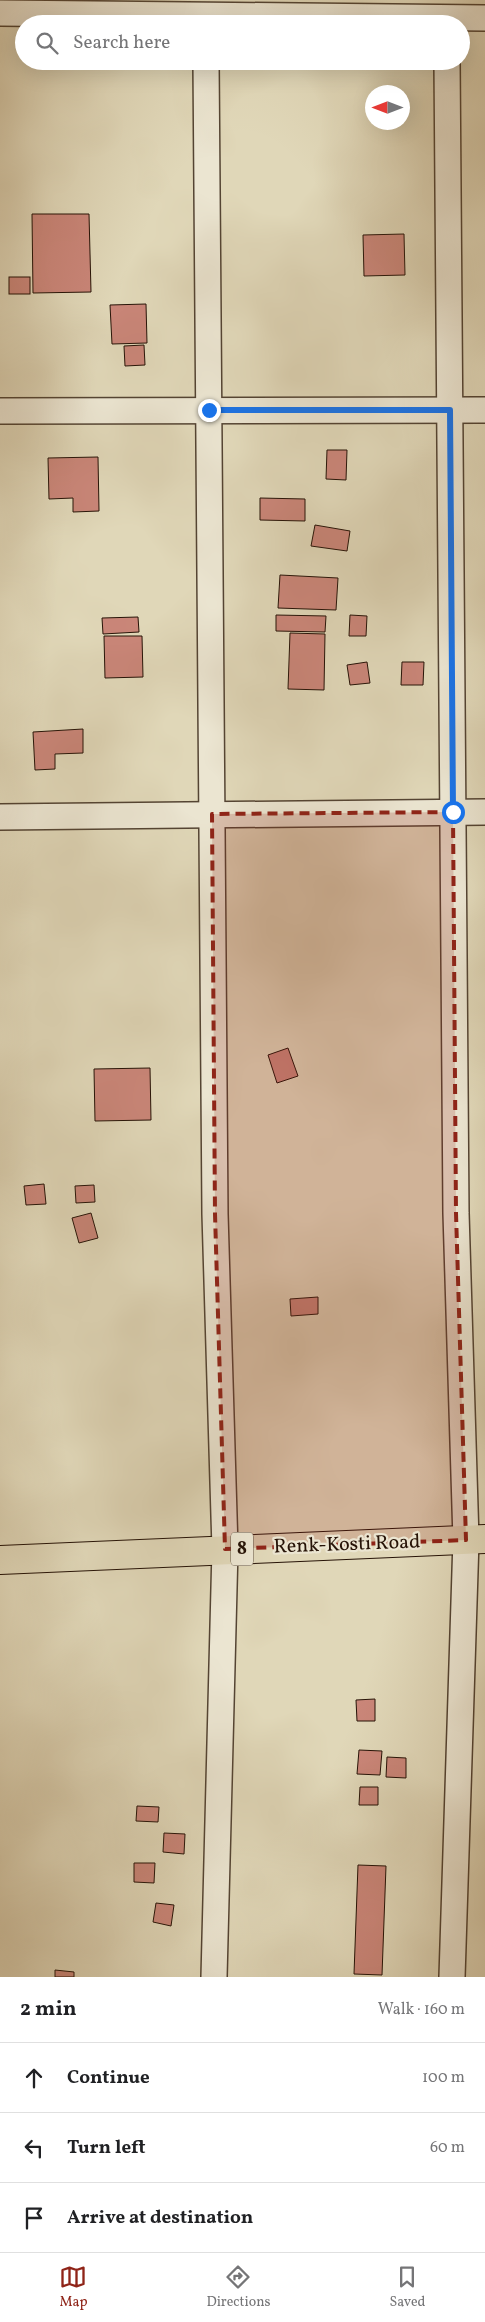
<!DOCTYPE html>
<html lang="en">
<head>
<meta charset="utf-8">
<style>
	:root { --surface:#fff; --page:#f6f6f6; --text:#202124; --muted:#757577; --line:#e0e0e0; --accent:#8f2418 }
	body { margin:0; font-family:Vollkorn,serif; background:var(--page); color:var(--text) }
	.compass { position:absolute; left:365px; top:85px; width:45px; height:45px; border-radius:50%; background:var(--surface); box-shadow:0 5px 20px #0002; rotate:270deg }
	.stop { position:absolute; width:15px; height:15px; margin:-11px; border:4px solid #1a73e8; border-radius:50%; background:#fff }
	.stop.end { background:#1a73e8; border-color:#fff; box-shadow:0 1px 5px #0008 }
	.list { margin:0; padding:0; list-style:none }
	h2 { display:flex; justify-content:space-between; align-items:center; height:65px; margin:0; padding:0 20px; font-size:21px }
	h2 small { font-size:16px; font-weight:400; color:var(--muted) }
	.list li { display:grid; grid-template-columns:32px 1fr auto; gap:15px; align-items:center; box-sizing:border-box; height:70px; padding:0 20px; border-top:1px solid var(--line) }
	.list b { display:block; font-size:19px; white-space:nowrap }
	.list em { font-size:16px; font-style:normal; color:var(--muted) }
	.icon { flex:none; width:28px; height:28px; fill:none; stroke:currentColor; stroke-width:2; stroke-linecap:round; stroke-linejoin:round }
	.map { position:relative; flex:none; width:485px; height:1977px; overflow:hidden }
	.search { position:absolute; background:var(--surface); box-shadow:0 5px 20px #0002; left:15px; right:15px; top:15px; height:55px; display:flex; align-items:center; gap:12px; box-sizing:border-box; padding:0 18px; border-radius:28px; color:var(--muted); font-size:19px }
	.sheet { height:275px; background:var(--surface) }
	nav { display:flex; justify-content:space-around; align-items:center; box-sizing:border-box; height:70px; border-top:1px solid var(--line); background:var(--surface); font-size:14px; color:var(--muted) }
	nav a { display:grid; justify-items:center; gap:2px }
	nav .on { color:var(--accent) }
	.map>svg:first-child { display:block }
	.building { fill:#ca8679; stroke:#261307 }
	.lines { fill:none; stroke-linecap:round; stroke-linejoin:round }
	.minor-casing { stroke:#544433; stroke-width:28 }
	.primary-casing { stroke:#261307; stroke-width:30 }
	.minor { stroke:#ebe5d1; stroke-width:25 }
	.primary { stroke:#e0d7b8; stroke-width:28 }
	.route { stroke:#1a73e8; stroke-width:6 }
	.marked { fill:#8f2418; fill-opacity:0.2; stroke:#8f2418; stroke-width:4; stroke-dasharray:10 6; stroke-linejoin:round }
	.labels { text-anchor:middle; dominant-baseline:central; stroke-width:4.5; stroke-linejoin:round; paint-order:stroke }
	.shield { fill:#ebe5d1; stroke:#615244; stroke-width:1 }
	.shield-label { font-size:19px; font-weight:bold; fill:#261307 }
	.street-label { font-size:20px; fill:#261307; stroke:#ebe5d1 }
</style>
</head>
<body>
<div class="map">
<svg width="485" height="1977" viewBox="0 0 485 1977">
	<rect width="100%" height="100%" fill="#e0d7b8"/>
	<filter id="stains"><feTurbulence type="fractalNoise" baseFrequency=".004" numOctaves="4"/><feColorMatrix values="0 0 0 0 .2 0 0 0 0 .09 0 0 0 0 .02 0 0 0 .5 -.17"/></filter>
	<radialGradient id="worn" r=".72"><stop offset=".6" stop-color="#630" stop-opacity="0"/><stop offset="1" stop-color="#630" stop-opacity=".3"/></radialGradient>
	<g class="building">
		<polygon points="32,214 89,214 91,292 33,293"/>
		<polygon points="404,234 405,275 364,276 363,235"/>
		<rect x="9" y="277" width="21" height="17"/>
		<polygon points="146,304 147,343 112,344 110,305"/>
		<polygon points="144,345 145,365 125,366 124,346"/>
		<polygon points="327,450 347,450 346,480 326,479"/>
		<polygon points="98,457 99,511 73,512 73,498 49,499 48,458"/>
		<polygon points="260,498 305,499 305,521 260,520"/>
		<polygon points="315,525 350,531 347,551 311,546"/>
		<polygon points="280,575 338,578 336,610 278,608"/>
		<polygon points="276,615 326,616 325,632 276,631"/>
		<polygon points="350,615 367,616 366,636 349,636"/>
		<polygon points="138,617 139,632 103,634 102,618"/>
		<polygon points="290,633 325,634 324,690 288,689"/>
		<polygon points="104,636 142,636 143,677 105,678"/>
		<polygon points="367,662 370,683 350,685 347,665"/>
		<polygon points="402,662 424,662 423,685 401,685"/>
		<polygon points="83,729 83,753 55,754 55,769 35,770 33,732"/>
		<polygon points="288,1048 298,1076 277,1083 268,1055"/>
		<polygon points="150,1068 151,1120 95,1121 94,1069"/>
		<polygon points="44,1184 46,1204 26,1205 24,1186"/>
		<polygon points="94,1185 95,1202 76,1203 75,1186"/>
		<polygon points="91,1213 98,1238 79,1243 72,1218"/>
		<polygon points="318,1297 318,1314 291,1316 290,1299"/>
		<polygon points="375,1699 375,1721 357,1721 356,1700"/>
		<polygon points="359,1750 382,1751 380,1775 357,1774"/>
		<polygon points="387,1757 406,1758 406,1778 386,1777"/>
		<polygon points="360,1787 378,1787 378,1805 359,1805"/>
		<polygon points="137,1806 159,1807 158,1822 136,1821"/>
		<polygon points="164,1833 185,1834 184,1854 163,1852"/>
		<polygon points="134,1863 155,1863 154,1883 134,1882"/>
		<polygon points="358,1865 386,1866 382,1975 354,1974"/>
		<polygon points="156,1903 174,1905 171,1926 153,1922"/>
		<polygon points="55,1970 74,1972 74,1977 55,1977"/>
	</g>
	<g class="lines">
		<g class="minor-casing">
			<g id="minor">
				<polyline points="0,13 485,18"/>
				<polyline points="206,61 215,1214 225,1549 214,1977"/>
				<polyline points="447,61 456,1213 466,1540 452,1977"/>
				<polyline points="0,411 485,410"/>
				<polyline points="0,817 485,812"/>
			</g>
		</g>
		<g class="primary-casing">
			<polyline id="primary" points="0,1560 485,1539"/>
		</g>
		<use href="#minor" class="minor"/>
		<use href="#primary" class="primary"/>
	</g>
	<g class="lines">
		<polyline class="route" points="209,410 450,410 453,812"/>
	</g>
	<path class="marked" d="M453,812L456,1213L466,1540L225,1549L215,1214L212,814Z"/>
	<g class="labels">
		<rect class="shield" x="231" y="1532.5" width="22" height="33" rx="4"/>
		<g class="shield-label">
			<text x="242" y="1549">8</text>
		</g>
		<g class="street-label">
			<text transform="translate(347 1545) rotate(-2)">Renk-Kosti Road</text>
		</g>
	</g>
	<rect width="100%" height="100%" filter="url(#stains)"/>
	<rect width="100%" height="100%" fill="url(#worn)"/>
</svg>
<svg class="compass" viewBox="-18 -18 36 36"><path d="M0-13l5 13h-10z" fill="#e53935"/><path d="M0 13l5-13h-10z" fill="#757577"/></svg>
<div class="stop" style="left:453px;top:812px"></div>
<div class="stop end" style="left:209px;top:410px"></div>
<div class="search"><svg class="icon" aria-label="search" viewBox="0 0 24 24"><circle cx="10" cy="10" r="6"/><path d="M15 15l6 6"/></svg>Search here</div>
</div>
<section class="sheet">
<h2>2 min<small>Walk · 160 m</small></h2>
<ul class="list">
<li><svg class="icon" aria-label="ahead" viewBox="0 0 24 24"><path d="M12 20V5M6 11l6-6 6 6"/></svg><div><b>Continue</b></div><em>100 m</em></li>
<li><svg class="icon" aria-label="left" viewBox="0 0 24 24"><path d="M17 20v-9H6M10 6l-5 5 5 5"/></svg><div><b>Turn left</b></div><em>60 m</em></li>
<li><svg class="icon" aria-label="arrive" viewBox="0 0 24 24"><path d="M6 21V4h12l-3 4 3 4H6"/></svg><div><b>Arrive at destination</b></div></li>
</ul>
</section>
<nav>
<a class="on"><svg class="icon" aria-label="map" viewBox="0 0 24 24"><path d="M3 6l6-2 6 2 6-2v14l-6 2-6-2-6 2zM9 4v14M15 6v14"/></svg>Map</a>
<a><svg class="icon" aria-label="directions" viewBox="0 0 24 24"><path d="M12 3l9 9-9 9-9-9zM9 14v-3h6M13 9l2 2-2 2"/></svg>Directions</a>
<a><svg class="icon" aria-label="saved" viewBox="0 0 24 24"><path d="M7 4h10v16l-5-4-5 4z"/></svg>Saved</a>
</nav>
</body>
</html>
